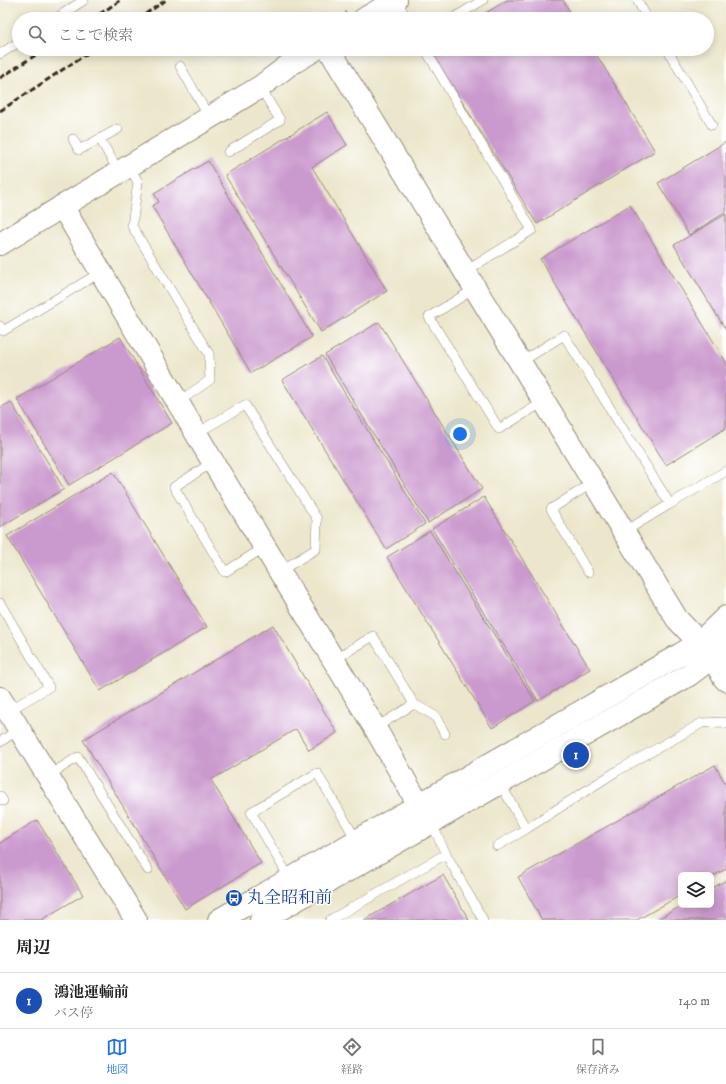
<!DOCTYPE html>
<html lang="ja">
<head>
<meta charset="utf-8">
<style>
	:root { --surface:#fff; --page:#f6f6f6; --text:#202124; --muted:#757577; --line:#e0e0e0; --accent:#1a73e8 }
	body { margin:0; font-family:"IM FELL DW Pica","Noto Serif JP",serif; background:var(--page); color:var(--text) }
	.controls { position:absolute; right:12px; bottom:12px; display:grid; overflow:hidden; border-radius:6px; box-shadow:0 2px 10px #0003 }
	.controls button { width:36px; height:36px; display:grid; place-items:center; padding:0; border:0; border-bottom:1px solid var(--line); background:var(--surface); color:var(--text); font:20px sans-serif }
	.you { position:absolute; left:460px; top:434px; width:14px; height:14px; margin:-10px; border:3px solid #fff; border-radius:50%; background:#1a73e8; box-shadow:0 0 0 6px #1a73e833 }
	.badge { display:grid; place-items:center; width:26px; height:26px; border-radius:50%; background:var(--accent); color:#fff; font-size:13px; font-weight:700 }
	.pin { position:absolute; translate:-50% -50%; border:2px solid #fff; box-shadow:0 1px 4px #0006 }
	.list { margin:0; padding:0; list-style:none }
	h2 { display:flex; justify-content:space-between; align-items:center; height:52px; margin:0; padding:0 16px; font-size:17px }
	h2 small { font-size:13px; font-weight:400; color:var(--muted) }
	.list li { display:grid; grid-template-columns:26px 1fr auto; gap:12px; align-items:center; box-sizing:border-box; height:56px; padding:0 16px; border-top:1px solid var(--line) }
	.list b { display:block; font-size:15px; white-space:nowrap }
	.list p { margin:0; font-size:13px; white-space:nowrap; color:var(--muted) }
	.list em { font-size:13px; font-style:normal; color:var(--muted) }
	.icon { flex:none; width:22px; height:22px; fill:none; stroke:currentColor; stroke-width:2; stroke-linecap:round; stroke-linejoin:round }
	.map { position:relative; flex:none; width:726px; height:920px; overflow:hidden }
	.search { position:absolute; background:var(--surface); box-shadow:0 2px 10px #0003; left:12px; right:12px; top:12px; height:44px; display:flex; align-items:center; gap:10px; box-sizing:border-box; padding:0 14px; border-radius:22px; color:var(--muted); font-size:15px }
	.sheet { height:108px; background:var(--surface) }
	nav { display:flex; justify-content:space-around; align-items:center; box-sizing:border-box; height:56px; border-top:1px solid var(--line); background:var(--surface); font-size:11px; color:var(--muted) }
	nav a { display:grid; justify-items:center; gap:2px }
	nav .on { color:var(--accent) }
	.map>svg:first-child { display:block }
	.building { fill:#ca99ce }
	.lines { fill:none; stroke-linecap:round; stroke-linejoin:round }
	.service-casing { stroke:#948875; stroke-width:10 }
	.tertiary-casing { stroke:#948875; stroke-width:24 }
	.path { stroke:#948875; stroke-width:2.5; stroke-dasharray:1 3; stroke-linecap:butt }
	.service { stroke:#fff; stroke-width:9 }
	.tertiary { stroke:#fff; stroke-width:22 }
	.rail { stroke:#3b2a1e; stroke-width:3; stroke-dasharray:6 3; stroke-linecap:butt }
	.labels { text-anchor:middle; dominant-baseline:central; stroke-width:3; stroke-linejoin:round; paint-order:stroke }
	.transit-label { font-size:17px; fill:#164399; stroke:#fff; text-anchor:start }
</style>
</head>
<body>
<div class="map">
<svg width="726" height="920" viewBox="0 0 726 920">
	<rect width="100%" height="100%" fill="#fff"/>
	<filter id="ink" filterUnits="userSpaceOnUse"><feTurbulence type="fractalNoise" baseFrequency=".025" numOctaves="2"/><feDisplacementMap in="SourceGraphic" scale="8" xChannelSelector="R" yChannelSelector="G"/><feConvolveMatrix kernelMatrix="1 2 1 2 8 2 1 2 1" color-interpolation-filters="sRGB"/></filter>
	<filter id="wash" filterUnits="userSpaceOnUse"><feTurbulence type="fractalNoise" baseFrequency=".012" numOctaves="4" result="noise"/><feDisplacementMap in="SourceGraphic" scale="16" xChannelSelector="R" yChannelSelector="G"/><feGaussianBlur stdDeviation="0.9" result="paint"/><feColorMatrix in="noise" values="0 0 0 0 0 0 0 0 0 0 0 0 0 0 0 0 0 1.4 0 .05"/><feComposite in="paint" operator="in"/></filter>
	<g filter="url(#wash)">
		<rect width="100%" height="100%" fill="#ece7cc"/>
		<g id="blocks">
			<g class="building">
				<polygon points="507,0 563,0 574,19 476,19"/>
				<polygon points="430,49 593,49 655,151 537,224"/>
				<polygon points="327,112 347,145 312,167 387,291 321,332 225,175"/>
				<polygon points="726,142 726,212 689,235 658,183"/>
				<polygon points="208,161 312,337 251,373 152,206 159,202 154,193"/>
				<polygon points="630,205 726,362 726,428 666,465 540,259"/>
				<polygon points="726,214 726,330 674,245"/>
				<polygon points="379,322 482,489 428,523 325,355"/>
				<polygon points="120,337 172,423 69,485 17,399"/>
				<polygon points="322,356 425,524 386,549 282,380"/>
				<polygon points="11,402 64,489 0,527 0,408"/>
				<polygon points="113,472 207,627 100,691 7,536"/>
				<polygon points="484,497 590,669 538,701 432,529"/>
				<polygon points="430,531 535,701 492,728 387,557"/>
				<polygon points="273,625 337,733 309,750 296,729 211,780 261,863 185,909 83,740"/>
				<polygon points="715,765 726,785 726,869 711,877 711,875 681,875 681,895 637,920 542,920 518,877"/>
				<polygon points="37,820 83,895 41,920 0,920 0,843"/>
				<polygon points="443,875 469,920 364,920"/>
				<polygon points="726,880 726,920 656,920 683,905 711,905 711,889"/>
			</g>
		</g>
	</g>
	<g filter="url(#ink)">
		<use href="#blocks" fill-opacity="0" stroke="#948875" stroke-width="1"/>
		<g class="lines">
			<g class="service-casing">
				<g id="service">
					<polyline points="396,0 407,19"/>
					<polyline points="637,0 648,19"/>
					<polyline points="55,19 84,0"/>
					<polyline points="452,19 483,0"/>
					<polyline points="425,49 532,230 466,271"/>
					<polyline points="667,49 712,125"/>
					<polyline points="0,54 19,42"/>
					<polyline points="180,66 209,117"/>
					<polyline points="73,139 79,150 118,129"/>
					<polyline points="100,139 119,172"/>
					<polyline points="228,152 280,120 260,87"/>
					<polyline points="129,166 138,182 132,226 209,354 210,380 178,402"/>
					<polyline points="476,288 429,317 499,429 545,401"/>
					<polyline points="0,326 3,331 101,272"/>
					<polyline points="521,362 564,335 670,504 624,532"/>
					<polyline points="197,433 245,405 317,519 316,549 280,571"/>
					<polyline points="213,462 174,487 225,572 265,547"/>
					<polyline points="670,504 726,471"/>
					<polyline points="588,572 551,509 594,482"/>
					<polyline points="0,603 49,687 8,711"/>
					<polyline points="334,660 373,636 414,704 435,716 445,734"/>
					<polyline points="375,728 414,704"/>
					<polyline points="0,742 19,729"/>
					<polyline points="48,776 78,757 148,870"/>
					<polyline points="0,796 3,801"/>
					<polyline points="526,829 617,771 702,723 724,722 726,724"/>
					<polyline points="497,846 526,829 500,783"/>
					<polyline points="446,854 483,920"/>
					<polyline points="290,879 251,812 317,773 357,841"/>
					<polyline points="330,920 446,854 431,822"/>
				</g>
			</g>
			<g class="tertiary-casing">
				<g id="tertiary">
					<polyline points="364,19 396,0"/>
					<polyline points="329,49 677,619 712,656 724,678 726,680"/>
					<polyline points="62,206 213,462 375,728 419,805"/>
					<polyline points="0,244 260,87 289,65 316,49"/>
					<polyline points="0,698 136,920"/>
					<polyline points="219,920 681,654 699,643 726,617"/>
					<polyline points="261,920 689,675 701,666 726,643"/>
				</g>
			</g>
			<polyline class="path" points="335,19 347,12"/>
			<use href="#service" class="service"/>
			<use href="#tertiary" class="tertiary"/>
			<g class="rail">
				<polyline points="92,19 121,0"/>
				<polyline points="138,19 166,0"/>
				<polyline points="0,78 45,49"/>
				<polyline points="0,111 94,49"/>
			</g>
		</g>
	</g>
	<defs>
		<g id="bus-disc" transform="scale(0.9)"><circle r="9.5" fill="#1a4fb4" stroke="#fff"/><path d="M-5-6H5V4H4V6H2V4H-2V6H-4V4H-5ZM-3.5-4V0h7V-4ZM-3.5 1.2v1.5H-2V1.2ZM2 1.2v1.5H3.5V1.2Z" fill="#fff"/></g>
	</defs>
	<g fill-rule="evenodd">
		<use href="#bus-disc" x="234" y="898"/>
	</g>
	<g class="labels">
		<g class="transit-label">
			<text x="247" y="898">丸全昭和前</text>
		</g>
	</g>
</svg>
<div class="controls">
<button><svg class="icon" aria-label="layers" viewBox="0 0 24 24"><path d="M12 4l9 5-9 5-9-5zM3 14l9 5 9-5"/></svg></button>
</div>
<div class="you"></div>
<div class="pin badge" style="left:576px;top:755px;background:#1a4fb4">1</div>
<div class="search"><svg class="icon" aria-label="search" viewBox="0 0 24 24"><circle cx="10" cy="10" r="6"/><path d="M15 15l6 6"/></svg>ここで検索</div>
</div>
<section class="sheet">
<h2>周辺<small></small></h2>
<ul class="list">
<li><span class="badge" style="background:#1a4fb4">1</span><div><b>鴻池運輸前</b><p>バス停</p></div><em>140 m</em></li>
</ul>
</section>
<nav>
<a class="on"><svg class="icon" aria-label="map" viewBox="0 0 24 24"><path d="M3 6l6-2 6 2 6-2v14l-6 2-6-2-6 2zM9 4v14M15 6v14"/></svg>地図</a>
<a><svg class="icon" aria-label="directions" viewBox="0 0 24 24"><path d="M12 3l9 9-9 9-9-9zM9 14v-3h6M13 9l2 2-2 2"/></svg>経路</a>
<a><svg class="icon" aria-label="saved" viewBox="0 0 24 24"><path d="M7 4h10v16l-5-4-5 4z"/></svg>保存済み</a>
</nav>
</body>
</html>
